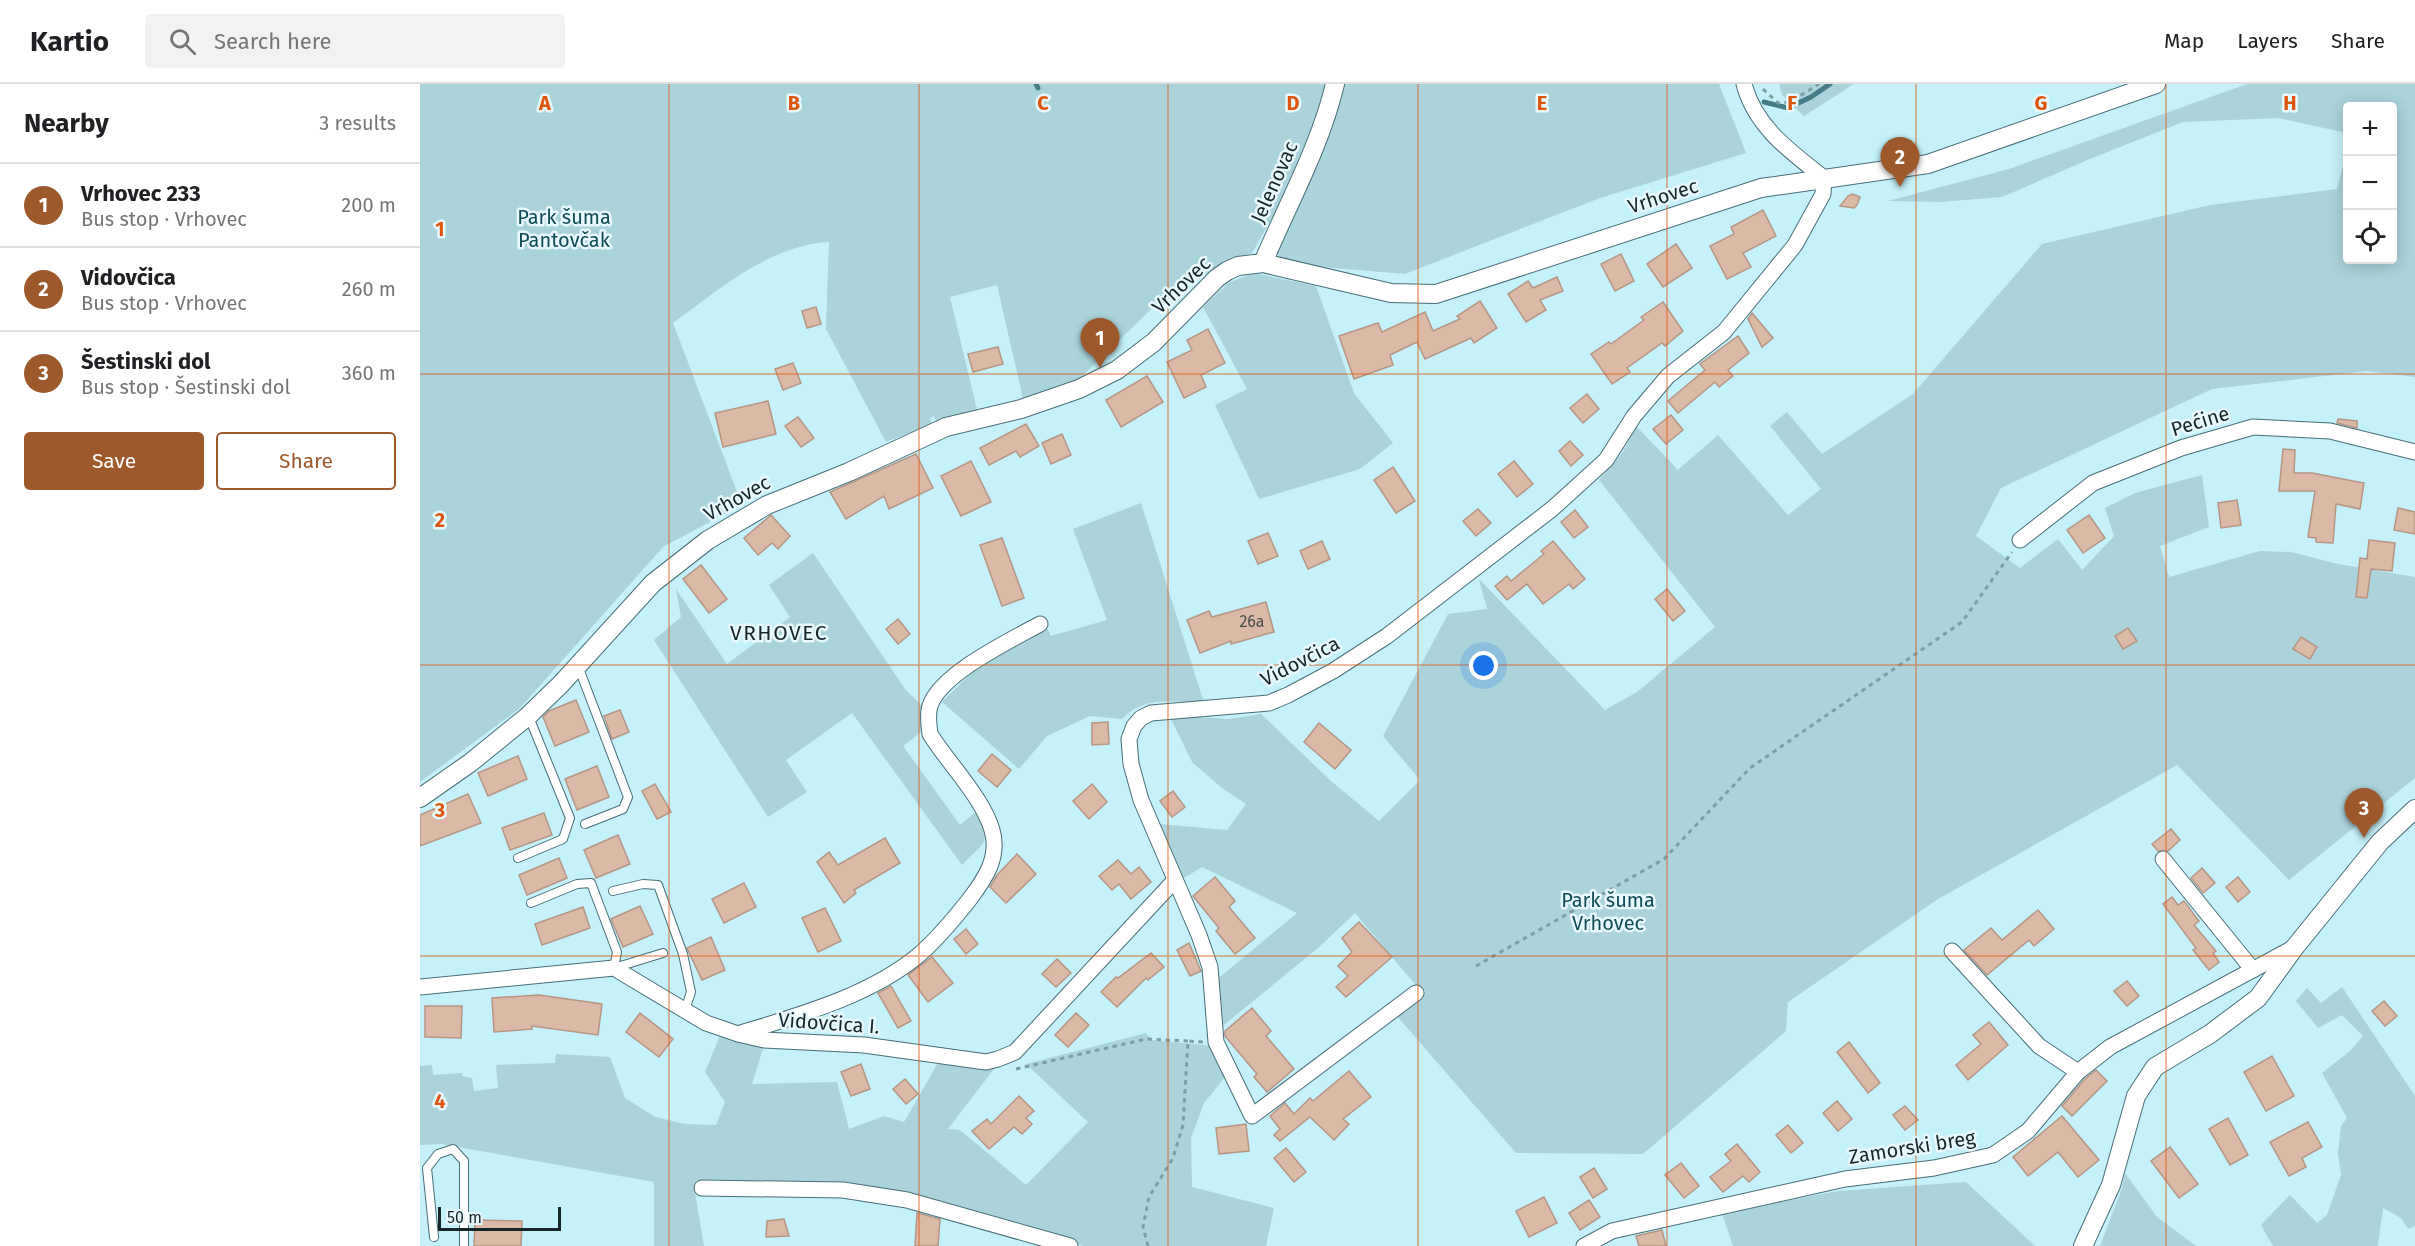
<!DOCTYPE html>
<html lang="en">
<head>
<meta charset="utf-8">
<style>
	:root { --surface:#fff; --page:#f2f2f2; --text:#202124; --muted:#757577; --line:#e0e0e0; --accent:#9d592c }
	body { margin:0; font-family:"Fira Sans",sans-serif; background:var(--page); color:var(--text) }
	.controls { position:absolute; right:18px; top:18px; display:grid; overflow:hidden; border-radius:6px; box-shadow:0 3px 15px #0003 }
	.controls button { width:54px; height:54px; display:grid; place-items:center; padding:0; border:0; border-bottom:2px solid var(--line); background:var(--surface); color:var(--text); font:30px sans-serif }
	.scale { position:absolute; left:18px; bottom:15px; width:123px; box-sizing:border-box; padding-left:6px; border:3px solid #16272a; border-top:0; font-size:16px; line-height:21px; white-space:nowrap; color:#16272a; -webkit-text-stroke:4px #e8f9fd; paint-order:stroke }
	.you { position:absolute; left:1064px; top:582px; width:21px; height:21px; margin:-15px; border:4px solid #fff; border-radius:50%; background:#1a73e8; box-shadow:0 0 0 9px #1a73e833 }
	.badge { display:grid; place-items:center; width:39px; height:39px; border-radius:50%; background:var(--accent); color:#fff; font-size:20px; font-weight:700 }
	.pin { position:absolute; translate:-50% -50px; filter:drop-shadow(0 2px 3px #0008) }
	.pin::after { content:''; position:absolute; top:32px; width:21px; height:18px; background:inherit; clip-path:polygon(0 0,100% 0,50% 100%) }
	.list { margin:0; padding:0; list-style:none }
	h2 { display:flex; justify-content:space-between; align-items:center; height:78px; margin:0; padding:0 24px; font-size:26px }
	h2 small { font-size:20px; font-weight:400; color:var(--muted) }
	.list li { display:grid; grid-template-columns:39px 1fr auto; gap:18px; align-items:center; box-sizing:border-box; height:84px; padding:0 24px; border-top:2px solid var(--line) }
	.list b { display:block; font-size:22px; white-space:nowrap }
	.list p { margin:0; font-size:20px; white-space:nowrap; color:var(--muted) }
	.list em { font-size:20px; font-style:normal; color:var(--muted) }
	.actions { display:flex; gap:12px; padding:18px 24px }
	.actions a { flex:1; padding:14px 0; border:2px solid var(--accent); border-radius:6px; text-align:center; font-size:21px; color:var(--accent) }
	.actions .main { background:var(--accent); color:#fff }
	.icon { flex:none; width:33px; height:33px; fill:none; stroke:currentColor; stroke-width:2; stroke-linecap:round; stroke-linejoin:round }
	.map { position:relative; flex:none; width:1995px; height:1162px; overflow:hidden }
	header { display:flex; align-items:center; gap:36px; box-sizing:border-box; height:84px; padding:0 30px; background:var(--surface); border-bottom:2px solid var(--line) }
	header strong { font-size:28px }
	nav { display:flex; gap:33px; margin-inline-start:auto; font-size:21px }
	.search { width:420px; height:54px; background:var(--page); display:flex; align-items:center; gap:15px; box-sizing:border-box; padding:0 21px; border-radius:6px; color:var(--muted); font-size:22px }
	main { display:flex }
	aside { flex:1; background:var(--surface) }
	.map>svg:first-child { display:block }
	.green { fill:#aad3db }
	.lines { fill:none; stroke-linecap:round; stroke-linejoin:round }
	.stream { stroke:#477b85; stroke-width:5 }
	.building { fill:#dbb9a6; stroke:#b69583; stroke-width:1.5 }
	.service-casing { stroke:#466f77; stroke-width:10 }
	.minor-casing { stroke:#466f77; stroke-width:17 }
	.tertiary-casing { stroke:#466f77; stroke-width:20 }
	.path { stroke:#7d9ea5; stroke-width:3; stroke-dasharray:4.5 4.5; stroke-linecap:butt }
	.service { stroke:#fff; stroke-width:8 }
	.minor { stroke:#fff; stroke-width:15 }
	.tertiary { stroke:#fff; stroke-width:18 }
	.grid { fill:none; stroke:#de560e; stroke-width:1.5; stroke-opacity:0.55 }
	.labels { text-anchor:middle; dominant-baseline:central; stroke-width:5; stroke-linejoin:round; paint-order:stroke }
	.number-label { font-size:16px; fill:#474c49 }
	.street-label { font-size:20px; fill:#16272a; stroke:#e8f9fd }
	.park-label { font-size:20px; fill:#114d57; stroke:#e8f9fd }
	.neighbourhood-label { font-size:21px; letter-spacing:1.5px; fill:#16272a; stroke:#e8f9fd }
	.grid-label { font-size:20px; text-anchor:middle; font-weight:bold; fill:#de560e; stroke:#e8f9fd; stroke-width:5; stroke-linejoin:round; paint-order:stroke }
</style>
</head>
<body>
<header>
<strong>Kartio</strong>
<div class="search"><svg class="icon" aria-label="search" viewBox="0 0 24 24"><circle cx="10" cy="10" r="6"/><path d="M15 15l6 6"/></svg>Search here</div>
<nav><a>Map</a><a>Layers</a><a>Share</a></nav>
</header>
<main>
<aside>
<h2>Nearby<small>3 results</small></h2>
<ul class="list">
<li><span class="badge">1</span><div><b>Vrhovec 233</b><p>Bus stop · Vrhovec</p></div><em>200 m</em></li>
<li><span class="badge">2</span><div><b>Vidovčica</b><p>Bus stop · Vrhovec</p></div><em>260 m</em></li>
<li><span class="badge">3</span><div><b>Šestinski dol</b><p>Bus stop · Šestinski dol</p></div><em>360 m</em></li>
</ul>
<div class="actions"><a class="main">Save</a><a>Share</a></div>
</aside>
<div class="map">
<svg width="1995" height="1162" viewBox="0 0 1995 1162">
	<rect width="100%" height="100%" fill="#c5f1fa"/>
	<g class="green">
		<path d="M0,0H907L885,68L859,122L832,169L750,207L657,297L604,319L577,201L530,213L557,326L517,338L514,332L510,334L512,340L466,358L406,245L409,158C350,161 299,205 253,239L322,421L243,463L100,624L0,698Z"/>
		<path d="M920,0H1299L1326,69L1180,114L985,190L879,181C870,178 858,177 856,166L908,52Z"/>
		<polygon points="1359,0 1434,0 1384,32 1362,11"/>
		<polygon points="1827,0 1995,0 1995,293 1947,287 1792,305 1581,404 1556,452 1600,484 1638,455 1662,486 1694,452 1685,424 1715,409 1782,391 1789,443 1740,462 1749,493 1840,467 1871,468 1918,480 1995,493 1995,694 1869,796 1757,681 1518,815 1368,918 1366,947 1223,1070 1096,1069 976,931 1004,911 935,829 898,864 799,945 795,897 877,829 782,783 761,796 739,740 807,746 826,720 802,704 772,678 749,631 807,635 841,630 911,697 959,737 1000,696 963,652 1028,530 1067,525 1059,495 1185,626 1217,608 1295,543 1179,396 1203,368 1216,342 1258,386 1298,351 1368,431 1401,405 1350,342 1367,328 1402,370 1493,310 1622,160 1790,121 1917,105 1927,65 1928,176 1972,176 1972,22 1928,22 1927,49 1858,34 1763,38 1670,75 1582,113 1520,118 1468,117 1589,85"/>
		<polygon points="833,189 896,202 934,309 973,359 940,385 839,415 795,321 827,305 783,223 808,199"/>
		<path d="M721,419L784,619C753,618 725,611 702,635L670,632L627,652L599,685L522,618L552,588L583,567L627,544L631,552L687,536L653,445Z"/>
		<path d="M393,469L485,605L503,623L501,648L483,662L540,741L557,727C572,760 565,757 542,781L432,629L366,676L387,708L348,733L234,556L261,533L256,505L307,580L370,533L349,501Z"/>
		<polygon points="1922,903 1995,1012 1995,1142 1988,1145 1981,1134 1963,1124 1958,1162 1853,1162 1841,1141 1870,1111 1897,1139 1907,1131 1921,1091 1918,1069 1921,1042 1927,1034 1902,989 1930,967 1943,952 1922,931 1898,944 1876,917 1887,904 1901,919"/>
		<polygon points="301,949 344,961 332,1000 417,998 429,1045 464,1032 484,1038 519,977 577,981 528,1045 540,1046 606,1101 668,1038 606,980 726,949 732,956 792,962 806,992 784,1019 771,1054 772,1103 854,1124 846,1162 664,1162 478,1109 276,1102 275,1108 284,1162 234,1162 234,1098 21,1060 0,1061 0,982 12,981 13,991 42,989 42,992 52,994 54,1007 78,1004 76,981 135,979 136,970 190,973 205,1014 235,1033 265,1040 296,1041 305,1018 285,988"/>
		<polygon points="1705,1089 1737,1133 1776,1162 1680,1162 1701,1107"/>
		<polygon points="1546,1098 1615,1162 1313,1162 1302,1129 1418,1107"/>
	</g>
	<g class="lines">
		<g class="stream">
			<polyline points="616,0 618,4"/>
			<polyline points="1344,18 1368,24 1391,13 1410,0"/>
		</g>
	</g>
	<g class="building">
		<polygon points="1432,110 1440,113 1437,121 1434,124 1420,122 1428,112"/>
		<polygon points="1343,126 1356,152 1323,169 1331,183 1307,195 1290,162 1314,150 1311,143"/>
		<polygon points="1256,160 1272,184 1243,203 1227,180"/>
		<polygon points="1201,170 1214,197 1195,207 1181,180"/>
		<polygon points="1137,193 1143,207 1120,216 1126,226 1106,238 1088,210 1108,197 1113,204"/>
		<polygon points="1060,217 1077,244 1054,259 1051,254 1005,275 997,258 970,271 973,281 934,295 919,252 958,239 962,248 1005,228 1013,247 1040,235 1037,232"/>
		<polygon points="1243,218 1263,247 1245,262 1242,259 1207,284 1210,288 1192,300 1171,270 1189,258 1191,260 1224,236 1221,233"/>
		<polygon points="396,223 401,240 387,244 382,227"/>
		<polygon points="1332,229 1353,254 1342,263 1328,235"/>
		<polygon points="788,245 805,279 781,291 786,303 764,314 747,278 772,266 767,256"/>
		<polygon points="1318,252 1329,269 1308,286 1313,292 1299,303 1295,298 1258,329 1248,317 1285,286 1280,280"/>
		<polygon points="578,263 583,280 553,288 548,270"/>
		<polygon points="373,279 381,299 363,306 355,285"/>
		<polygon points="727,292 743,318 701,343 686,316"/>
		<polygon points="1167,310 1179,325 1163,339 1150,324"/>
		<polygon points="348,317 356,350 303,363 295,329"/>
		<polygon points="1251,331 1263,346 1246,360 1233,345"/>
		<polygon points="378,333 394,354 381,363 365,342"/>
		<polygon points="1918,335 1937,337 1937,344 1917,339"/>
		<polygon points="606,340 619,362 600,373 596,367 569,381 560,364"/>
		<polygon points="642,350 651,371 631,380 622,359"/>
		<polygon points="1150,357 1163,371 1151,382 1139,367"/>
		<polygon points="1863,365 1875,366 1874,389 1892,389 1944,399 1940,425 1916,420 1913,459 1896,458 1896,454 1888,453 1895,407 1859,407"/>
		<polygon points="496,370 513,404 469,425 464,412 426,435 410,408"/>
		<polygon points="551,377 571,418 541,432 521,392"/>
		<polygon points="1094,377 1113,400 1097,413 1078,390"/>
		<polygon points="973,383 995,417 976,429 954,396"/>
		<polygon points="1817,416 1821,441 1801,444 1798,419"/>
		<polygon points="1978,424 1995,428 1995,450 1974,446"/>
		<polygon points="1058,425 1071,439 1056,452 1043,437"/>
		<polygon points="1155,426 1168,443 1154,454 1141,438"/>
		<polygon points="351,431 370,452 358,465 352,459 338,471 324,454"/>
		<polygon points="1669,431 1685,454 1663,469 1647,446"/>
		<polygon points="848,449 858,472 838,480 828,457"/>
		<polygon points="582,454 604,514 582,522 560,461"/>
		<polygon points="1949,456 1975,459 1972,487 1951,485 1947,514 1936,513 1940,474 1947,475"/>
		<polygon points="902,457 910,475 888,485 880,467"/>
		<polygon points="1133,457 1165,495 1153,505 1149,500 1123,520 1107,500 1087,516 1075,502 1087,492 1091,497 1124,470 1121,467"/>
		<polygon points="281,481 307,515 289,529 263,495"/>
		<polygon points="1247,505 1265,527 1253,537 1235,515"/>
		<polygon points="846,518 854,548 811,560 811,557 780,569 767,536 789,527 792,533"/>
		<polygon points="478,535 490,550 478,560 466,545"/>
		<polygon points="1708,544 1717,557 1703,565 1695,552"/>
		<polygon points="1881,553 1897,563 1890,575 1873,565"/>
		<polygon points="156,616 169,648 135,662 123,633 129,627"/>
		<polygon points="200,626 209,648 192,655 184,632"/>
		<polygon points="688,638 689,660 672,661 672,639"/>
		<polygon points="899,639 931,666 915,685 884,658"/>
		<polygon points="572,670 591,686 577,703 558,687"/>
		<polygon points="98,672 107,695 68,712 58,689"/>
		<polygon points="177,682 189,713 157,726 145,695"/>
		<polygon points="235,700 251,728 237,735 222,707"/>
		<polygon points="672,700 687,718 669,735 653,717"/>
		<polygon points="753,707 765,723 752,733 740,717"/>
		<polygon points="48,710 61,739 0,762 0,731"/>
		<polygon points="124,729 132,751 90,766 82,744"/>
		<polygon points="1751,745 1760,756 1748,767 1738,767 1732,760"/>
		<polygon points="198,751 210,780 176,794 164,766"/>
		<polygon points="465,754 480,779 434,806 436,809 424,819 397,778 409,768 418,781"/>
		<polygon points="597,770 616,790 586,819 570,803 577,791"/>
		<polygon points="139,774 147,794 107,811 99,791"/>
		<polygon points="698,776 711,790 719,783 731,798 711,815 699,800 692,806 679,792"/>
		<polygon points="1782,784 1795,799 1783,809 1771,794"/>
		<polygon points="795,793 815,817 809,823 835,854 815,870 796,847 799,844 773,812"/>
		<polygon points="1818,793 1830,808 1818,818 1806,803"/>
		<polygon points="324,799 336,823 304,839 292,815"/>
		<polygon points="1752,813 1758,821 1764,817 1779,837 1774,841 1796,867 1793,869 1799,878 1789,886 1773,866 1776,864 1743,820"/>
		<polygon points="220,822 233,850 203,863 191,835"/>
		<polygon points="163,823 170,844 122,861 115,840"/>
		<polygon points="405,824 421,857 398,868 382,834"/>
		<polygon points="1618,826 1634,845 1614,862 1609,856 1567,891 1544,866 1571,844 1582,856"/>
		<polygon points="939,838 972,873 926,913 916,903 928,892 918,882 932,868 922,854"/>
		<polygon points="546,845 558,860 546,870 534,855"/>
		<polygon points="291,853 305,886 282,896 267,864"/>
		<polygon points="769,859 781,887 770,892 757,866"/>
		<polygon points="731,869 744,883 728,896 726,894 697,923 681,908 696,893 698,894"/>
		<polygon points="512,873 533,899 508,918 488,891"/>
		<polygon points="637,875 651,889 636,903 622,890"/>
		<polygon points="1707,897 1719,912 1707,922 1694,907"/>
		<polygon points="471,902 491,937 478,944 458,909"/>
		<polygon points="119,911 182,920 178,951 112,942 112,945 74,948 72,914"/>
		<polygon points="1964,917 1977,932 1965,942 1952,927"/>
		<polygon points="5,922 42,922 41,954 5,953"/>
		<polygon points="832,924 851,947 846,952 874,985 847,1008 834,993 837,990 805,952 805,947"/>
		<polygon points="220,929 253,955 239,973 206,948"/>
		<polygon points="656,929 669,941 648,963 635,951"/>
		<polygon points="1569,938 1588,961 1548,996 1536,981 1561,960 1553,951"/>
		<polygon points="1429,958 1460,999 1448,1009 1417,968"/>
		<polygon points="1852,972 1874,1012 1846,1027 1824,988"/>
		<polygon points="441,980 450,1005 431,1012 421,988"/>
		<polygon points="1676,986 1687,997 1652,1032 1642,1022 1665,995"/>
		<polygon points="929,987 951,1013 923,1035 929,1040 914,1056 890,1033 860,1057 854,1051 860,1045 850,1032 865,1019 874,1030 890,1014 893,1017"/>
		<polygon points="485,995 498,1010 486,1020 473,1005"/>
		<polygon points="599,1012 614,1027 606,1034 612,1040 602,1050 594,1043 569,1065 552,1047 567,1035 571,1040"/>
		<polygon points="1417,1017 1432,1035 1418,1047 1403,1029"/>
		<polygon points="1485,1022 1498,1036 1485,1046 1473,1031"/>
		<polygon points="1642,1032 1679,1076 1658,1093 1638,1068 1608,1092 1593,1073"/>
		<polygon points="1808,1034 1828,1071 1810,1081 1789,1045"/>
		<polygon points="1888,1038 1902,1063 1882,1074 1886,1083 1869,1092 1850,1058"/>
		<polygon points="826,1040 829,1067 799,1070 796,1044"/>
		<polygon points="1368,1041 1383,1059 1371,1069 1356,1051"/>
		<polygon points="1317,1060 1340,1088 1329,1098 1323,1092 1303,1108 1290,1093 1311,1077 1305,1070"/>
		<polygon points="1750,1063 1778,1100 1759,1114 1731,1077"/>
		<polygon points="866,1064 886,1088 874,1098 854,1074"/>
		<polygon points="1261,1079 1279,1102 1264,1114 1245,1091"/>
		<polygon points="1174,1084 1187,1105 1173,1114 1160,1093"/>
		<polygon points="1124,1113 1137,1139 1109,1153 1096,1127"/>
		<polygon points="1169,1116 1180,1133 1160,1146 1149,1129"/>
		<polygon points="497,1129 520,1135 518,1162 495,1162"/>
		<polygon points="364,1135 369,1152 346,1153 347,1137"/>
		<polygon points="55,1136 102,1137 101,1162 54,1162"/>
		<polygon points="1242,1146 1246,1162 1219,1162 1216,1152"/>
	</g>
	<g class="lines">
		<g class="service-casing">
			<g id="service">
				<polyline points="158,582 208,713 203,725 165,740"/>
				<polyline points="98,774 143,755 150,734 109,633"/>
				<polyline points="193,807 223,800 238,801 263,870 271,908 265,926"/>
				<polyline points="111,819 157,800 171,799 197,868 194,884 243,869"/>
				<polyline points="14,1153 7,1084 18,1070 33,1065 44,1077 44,1162"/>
			</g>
		</g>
		<g class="minor-casing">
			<g id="minor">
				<polyline points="1600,456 1673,399 1761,364 1833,343 1910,347 1995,368"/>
				<polyline points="1743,775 1833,886"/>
				<polyline points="1532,867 1619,962 1658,988"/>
				<polyline points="0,903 194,884 286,939 318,950 344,956 444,961 566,978 578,975 595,968 755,796"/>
				<path d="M996,909L832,1032L796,958L790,883L779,851L721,716L711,680L709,655L714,642L721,634L731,629L849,619L868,611L913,587L967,552L1132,425L1186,376L1214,332L1248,292L1304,248L1375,161L1403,110L1404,94C1371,68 1335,43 1324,0"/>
				<path d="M321,949C380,931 452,911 500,870C518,854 534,835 549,816C565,795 580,773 572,746C563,714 528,679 510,650C509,641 507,631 510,622C520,590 591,556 620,540"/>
				<polyline points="282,1104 423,1106 487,1116 650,1162"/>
				<polyline points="1164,1162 1192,1147 1425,1095 1514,1084 1573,1071 1608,1047 1658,988 1690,963 1875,863"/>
			</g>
		</g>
		<g class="tertiary-casing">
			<g id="tertiary">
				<path d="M843,179C868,119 900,63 915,0"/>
				<polyline points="0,714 50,679 108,632 141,600 233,499 288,456 347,421 429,388 526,343 601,325 659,305 697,286 734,258 797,194 807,187 818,182 843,179 971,209 1016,210 1341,104 1508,80 1736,0"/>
				<polyline points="1663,1162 1691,1101 1716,1012 1735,983 1790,950 1838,914 1875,863 1960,758 1995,725"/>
			</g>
		</g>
		<g class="path">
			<polyline points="1343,5 1358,19 1370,18 1399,0"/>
			<polyline points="1056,882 1244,775 1330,684 1542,538 1592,468"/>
			<polyline points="596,985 726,955 768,957"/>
			<polyline points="728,1162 723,1143 729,1113 753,1074 763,1041 768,957 783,958"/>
		</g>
		<use href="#service" class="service"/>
		<use href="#minor" class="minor"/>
		<use href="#tertiary" class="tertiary"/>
	</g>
	<path class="grid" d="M249,0V1162M499,0V1162M748,0V1162M998,0V1162M1247,0V1162M1496,0V1162M1746,0V1162M0,290H1995M0,581H1995M0,872H1995"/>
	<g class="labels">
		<g class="number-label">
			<text x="832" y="537">26a</text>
		</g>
		<g class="street-label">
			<text transform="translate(854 98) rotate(-66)">Jelenovac</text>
			<text transform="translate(1243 112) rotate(-18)">Vrhovec</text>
			<text transform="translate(761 201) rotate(-44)">Vrhovec</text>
			<text transform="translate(1780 337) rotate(-17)">Pećine</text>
			<text transform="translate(317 414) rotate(-29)">Vrhovec</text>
			<text transform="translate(880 577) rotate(-27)">Vidovčica</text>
			<text transform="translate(409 939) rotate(4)">Vidovčica I.</text>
			<text transform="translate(1492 1063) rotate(-9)">Zamorski breg</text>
		</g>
		<g class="park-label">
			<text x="144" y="133">Park šuma<tspan x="144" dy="23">Pantovčak</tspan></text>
			<text x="1188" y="816">Park šuma<tspan x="1188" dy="23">Vrhovec</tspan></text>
		</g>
		<g class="neighbourhood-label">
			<text x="359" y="549">VRHOVEC</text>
		</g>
	</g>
	<g class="grid-label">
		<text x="125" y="26">A</text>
		<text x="374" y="26">B</text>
		<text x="623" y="26">C</text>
		<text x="873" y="26">D</text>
		<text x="1122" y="26">E</text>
		<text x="1372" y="26">F</text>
		<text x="1621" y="26">G</text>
		<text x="1870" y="26">H</text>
		<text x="20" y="152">1</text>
		<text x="20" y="443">2</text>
		<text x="20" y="733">3</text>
		<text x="20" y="1024">4</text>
	</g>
</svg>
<div class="controls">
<button>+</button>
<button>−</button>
<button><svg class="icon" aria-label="locate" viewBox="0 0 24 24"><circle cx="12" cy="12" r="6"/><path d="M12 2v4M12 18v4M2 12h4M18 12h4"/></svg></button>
</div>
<div class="scale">50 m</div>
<div class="you"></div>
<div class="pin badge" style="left:680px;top:284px">1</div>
<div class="pin badge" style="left:1480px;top:103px">2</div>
<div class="pin badge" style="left:1944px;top:754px">3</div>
</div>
</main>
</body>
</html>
